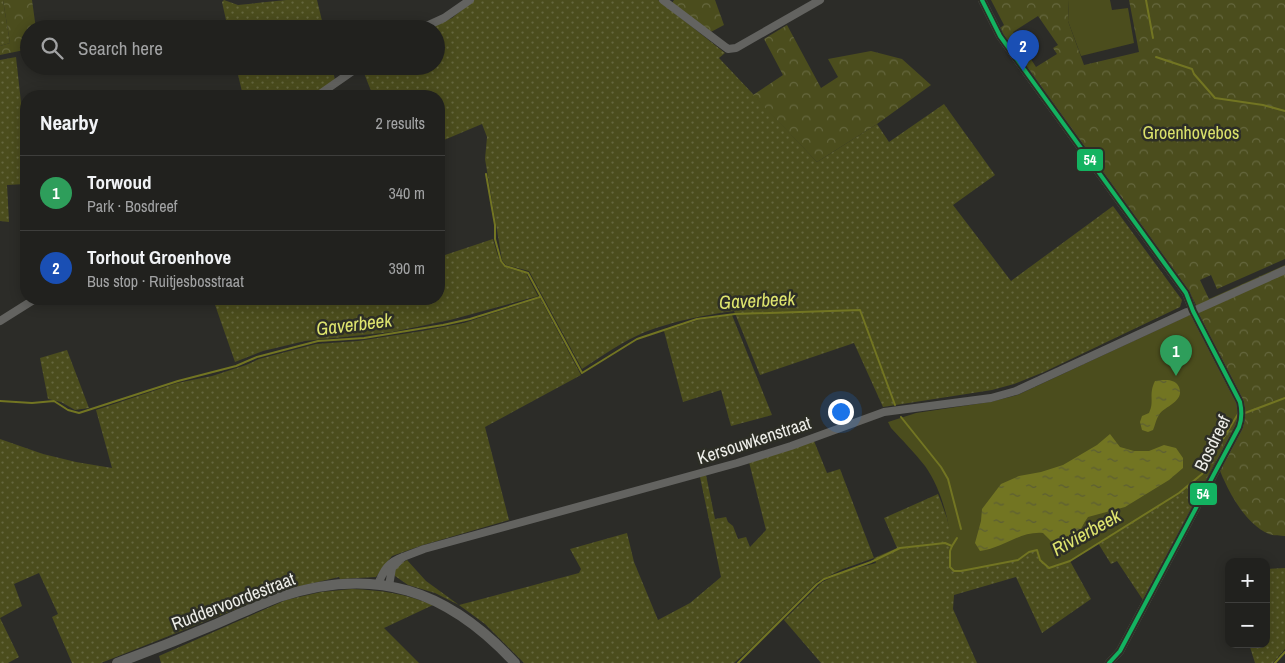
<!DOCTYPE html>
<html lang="en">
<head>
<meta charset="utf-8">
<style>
	:root { --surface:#21211e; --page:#2d2e2b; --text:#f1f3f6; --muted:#a2a3a4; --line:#3e3e3c; --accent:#a9a9a5 }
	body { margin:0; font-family:"Archivo Narrow",sans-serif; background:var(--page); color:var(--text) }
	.controls { position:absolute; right:15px; bottom:15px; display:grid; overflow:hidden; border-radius:10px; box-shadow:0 2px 12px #0003 }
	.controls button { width:45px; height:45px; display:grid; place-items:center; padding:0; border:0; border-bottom:1px solid var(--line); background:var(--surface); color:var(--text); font:25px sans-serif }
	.you { position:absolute; left:840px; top:411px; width:18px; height:18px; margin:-12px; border:4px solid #fff; border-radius:50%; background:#1a73e8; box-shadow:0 0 0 8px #1a73e833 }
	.badge { display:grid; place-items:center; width:32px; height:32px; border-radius:50%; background:var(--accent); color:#fff; font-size:16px; font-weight:700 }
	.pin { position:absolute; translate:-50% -41px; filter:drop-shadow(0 1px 2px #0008) }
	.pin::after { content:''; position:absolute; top:26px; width:18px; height:15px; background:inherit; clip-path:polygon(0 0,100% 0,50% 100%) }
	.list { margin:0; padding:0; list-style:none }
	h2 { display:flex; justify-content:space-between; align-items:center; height:65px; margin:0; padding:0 20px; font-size:21px }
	h2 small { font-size:16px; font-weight:400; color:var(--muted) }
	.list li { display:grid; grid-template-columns:32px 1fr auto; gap:15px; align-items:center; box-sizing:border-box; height:75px; padding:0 20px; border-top:1px solid var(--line) }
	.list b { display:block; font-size:19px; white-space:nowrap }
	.list p { margin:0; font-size:16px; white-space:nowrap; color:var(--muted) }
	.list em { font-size:16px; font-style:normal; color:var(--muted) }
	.icon { flex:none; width:28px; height:28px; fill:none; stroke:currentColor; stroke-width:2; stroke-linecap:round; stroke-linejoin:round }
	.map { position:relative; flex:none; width:1285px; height:663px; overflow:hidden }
	.search { position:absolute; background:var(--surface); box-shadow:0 2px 12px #0003; left:20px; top:20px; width:425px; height:55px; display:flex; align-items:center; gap:12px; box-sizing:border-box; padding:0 18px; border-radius:28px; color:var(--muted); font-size:19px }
	.panel { position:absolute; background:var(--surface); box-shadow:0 2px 12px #0003; left:20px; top:90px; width:425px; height:215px; border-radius:20px }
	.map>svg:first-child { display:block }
	.grass { fill:url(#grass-dots) }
	.forest { fill:url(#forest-crowns); fill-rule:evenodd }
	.park { fill:#4b4d1d }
	.water { fill:url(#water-ripples) }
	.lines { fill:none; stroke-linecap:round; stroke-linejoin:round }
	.stream { stroke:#727522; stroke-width:2 }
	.minor { stroke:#636360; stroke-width:8 }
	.tertiary { stroke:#636360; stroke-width:10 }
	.bus-1-casing { stroke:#2d2e26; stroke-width:8 }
	.bus-1 { stroke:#13b361; stroke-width:4 }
	.labels { text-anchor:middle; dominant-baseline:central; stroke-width:5; stroke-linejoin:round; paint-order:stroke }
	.park-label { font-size:18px; fill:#dbe16b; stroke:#2d2e26 }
	.street-label { font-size:18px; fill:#edede8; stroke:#2d2e26 }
	.water-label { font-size:19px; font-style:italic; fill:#dee46e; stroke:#2d2e26 }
	.line-badge { stroke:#2d2e26; stroke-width:2 }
	.badge-label { font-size:14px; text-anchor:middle; font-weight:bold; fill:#fff }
</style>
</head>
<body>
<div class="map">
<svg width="1285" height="663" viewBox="0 0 1285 663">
	<defs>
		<pattern id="grass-dots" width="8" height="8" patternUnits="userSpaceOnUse" patternTransform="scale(1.25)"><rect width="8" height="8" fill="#4b4d1d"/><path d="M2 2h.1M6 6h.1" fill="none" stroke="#65673e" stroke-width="1.8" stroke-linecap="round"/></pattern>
		<pattern id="forest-crowns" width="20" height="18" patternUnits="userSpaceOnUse" patternTransform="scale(1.25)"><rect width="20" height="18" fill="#4b4d1d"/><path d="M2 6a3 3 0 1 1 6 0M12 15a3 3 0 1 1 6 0" fill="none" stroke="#65673e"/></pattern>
		<pattern id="water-ripples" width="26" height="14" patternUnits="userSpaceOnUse" patternTransform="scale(1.25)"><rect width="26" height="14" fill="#727522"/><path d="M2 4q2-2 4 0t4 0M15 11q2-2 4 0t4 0" fill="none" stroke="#5c5e34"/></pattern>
	</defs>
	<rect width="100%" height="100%" fill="#2c2c28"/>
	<g class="grass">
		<polygon points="0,0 3,0 10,43 0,46"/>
		<polygon points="224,0 238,5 286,0 317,0 324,29 228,29 222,2"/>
		<path d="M474,0H658L725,53L719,58L817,162L877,124L889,142L944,104L995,175L953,205L1011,281L1113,206L1182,300L1180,307L1044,372L1014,384L992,390L883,407L854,343L760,375L734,311C704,315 674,321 645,332C623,341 602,356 582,369L529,271L506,265L502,260L485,159L487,137L482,124L444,140L439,127V96H426L424,92L412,96H373L362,68L365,66H436V29H426L452,18Z"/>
		<polygon points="16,57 26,148 26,184 7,185 9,222 0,221 0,60"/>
		<polygon points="236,66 332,66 335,80 312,96 243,96"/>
		<path d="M493,239C501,267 499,266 526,273L538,296L450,320L392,332L305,341L263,351L235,362L213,299H439V257Z"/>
		<polygon points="540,298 581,375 485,427 509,520 423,545 392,556 376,577 340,579 339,577 284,590 101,663 72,663 52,617 58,614 39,573 14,584 22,606 0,618 19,657 8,663 0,663 0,439 43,454 76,462 112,468 96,410 177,383 212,376 246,365 259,359 316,344 358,341 422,331 464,323"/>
		<polygon points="732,315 772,415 731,426 721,390 683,402 664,331 698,320"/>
		<polygon points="67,350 89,408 75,410 61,402 48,399 40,358"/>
		<path d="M814,441L827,473L840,469L874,558L897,548L884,518L938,494C943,507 956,538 950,551L1018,560L1029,552L1037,550L1055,567L1070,561L1091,599L1042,633L1016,577L954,595L953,609L977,663H821L784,620L822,582L843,572L876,563L874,558L843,569L818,581L750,649L734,663H524L485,624L459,605L435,593L408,585L395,576V567L407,560L426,581L459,605L579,573L581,569L570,549L627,533L634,562L658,620L690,603L721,577L700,477L706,475L715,519L726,517L728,522L733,526L738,539L746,537L750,547L766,530L749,462Z"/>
		<polygon points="1212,456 1216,461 1143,600 1117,561 1111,564 1098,543 1179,493 1202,474"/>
		<polygon points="1285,568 1285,649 1273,663 1255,663 1249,644 1266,644 1266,569"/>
		<path d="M352,589C381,590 406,594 433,605L384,628L419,663H161L159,656L286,600L321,592Z"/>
	</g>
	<g class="forest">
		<polygon points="3,0 32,0 36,29 29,29 29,49 0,55 0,46 10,43"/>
		<polygon points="674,0 715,0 724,25 709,33 672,3"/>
		<path d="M991,0H1069L1068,21L1084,65L1139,52L1129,0H1285V259L1217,289L1211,275L1200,280L1209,299L1285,265V536C1280,536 1274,536 1269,534C1248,525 1233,500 1224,480C1220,472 1218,463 1212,456L1239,413L1123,399H1005L1018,395L1199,311L1189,291L1003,34L1000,28L1004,25ZM1038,16L1058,45L1053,48L1057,54L1036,67L1013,32Z"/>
		<polygon points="787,25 821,88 838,77 828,59 871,51 902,59 931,85 877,124 817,162 753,95 783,75 764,39"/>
	</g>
	<g class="park">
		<polygon points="1069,0 1110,0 1112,10 1128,8 1134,43 1081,56 1068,21"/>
		<path d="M1192,314L1236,402L1239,413L1202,474L1179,493L1070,561L1049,568L1040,560L1036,550L1029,552L1018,560L961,571H954L950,567C949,559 952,550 951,544C949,518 940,487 925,466C915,453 902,440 891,428L888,422L916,413L990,402L1018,395Z"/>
	</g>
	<g class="water">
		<path d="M1162,380C1169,380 1176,380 1179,387C1185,402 1164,406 1159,415C1156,419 1155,426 1153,430L1148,432L1142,430L1140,422L1142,416L1149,413C1155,401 1148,395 1155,381Z"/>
		<path d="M1110,434L1120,447L1134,451H1149L1164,445L1176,448L1183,458V468L1169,480L1125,507L1088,517C1077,532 1079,546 1055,545L1043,533C1019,531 1004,548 980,551L975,543L981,521L982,509L1001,484L1019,476L1041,472L1063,465L1097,445Z"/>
	</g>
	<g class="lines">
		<g class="stream">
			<polyline points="1146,0 1153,38"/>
			<polyline points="1156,57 1192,69 1194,74 1215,98 1263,105 1285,111"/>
			<polyline points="486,174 495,225 495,239 501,261 505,266 528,273 582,373 637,339 697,319 735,314 860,310 895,405"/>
			<polyline points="0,401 32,403 54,401 68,410 79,413 178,381 236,366 257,357 318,341 364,338 443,325 470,319 540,297"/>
			<polyline points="1245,413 1285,398"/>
			<polyline points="901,417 941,467 948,479 961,529"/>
			<polyline points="952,546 957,538"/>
			<polyline points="738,663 817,584 824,579 871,562 900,548 945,543 952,546 950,551 950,567 954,571 961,571 1018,560 1029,552 1037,550 1040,560 1049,568 1070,561 1179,493 1202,474 1238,414"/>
			<polyline points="1275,663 1285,652"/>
		</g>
		<g class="minor">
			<polyline points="663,0 728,49 736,48 820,0"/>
			<path d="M982,0L1000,36L1186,293L1193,311L1240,402C1242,411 1242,419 1239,427L1120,651L1109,663"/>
			<polyline points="420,29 444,18 470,0"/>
			<polyline points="317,96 360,66"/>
			<polyline points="0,321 35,299"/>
			<polyline points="403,557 424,549 737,463 791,446 884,412 991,398 1016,391 1187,312 1198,309 1285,270"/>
			<path d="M378,584C384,570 388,562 403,557L392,568L389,586"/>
		</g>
		<path class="tertiary" d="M117,663C150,651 183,638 216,624C237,615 258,605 279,597C375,565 448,590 515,663"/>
		<g class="bus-1-casing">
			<path id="bus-1" d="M982,0L1000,36L1186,293L1193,311L1240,402C1242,411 1242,419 1239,427L1120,651L1109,663"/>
		</g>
		<use href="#bus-1" class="bus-1"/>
	</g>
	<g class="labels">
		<g class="park-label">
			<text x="1191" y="132">Groenhovebos</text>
		</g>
		<g class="street-label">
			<text transform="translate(754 440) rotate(-18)">Kersouwkenstraat</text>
			<text transform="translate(1212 443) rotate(-64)">Bosdreef</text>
			<text transform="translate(233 601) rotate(-21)">Ruddervoordestraat</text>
		</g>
		<g class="water-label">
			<text transform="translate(757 300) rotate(-3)">Gaverbeek</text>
			<text transform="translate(354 324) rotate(-7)">Gaverbeek</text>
			<text transform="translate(1086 532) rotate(-29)">Rivierbeek</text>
		</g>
	</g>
	<g class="line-badge">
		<rect x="1076" y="148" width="28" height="24" rx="5" fill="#13b361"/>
		<rect x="1189" y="482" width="29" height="24" rx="5" fill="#13b361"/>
	</g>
	<g class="badge-label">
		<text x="1090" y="165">54</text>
		<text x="1203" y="499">54</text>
	</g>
</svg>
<div class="controls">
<button>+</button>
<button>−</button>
</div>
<div class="you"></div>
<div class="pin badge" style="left:1176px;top:376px;background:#2e9e5b">1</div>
<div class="pin badge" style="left:1023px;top:71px;background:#1a4fb4">2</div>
<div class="search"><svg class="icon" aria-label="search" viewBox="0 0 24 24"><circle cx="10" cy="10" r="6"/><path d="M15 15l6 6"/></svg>Search here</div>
<section class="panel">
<h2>Nearby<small>2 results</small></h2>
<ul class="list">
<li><span class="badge" style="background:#2e9e5b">1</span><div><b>Torwoud</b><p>Park · Bosdreef</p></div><em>340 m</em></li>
<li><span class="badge" style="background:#1a4fb4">2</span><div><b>Torhout Groenhove</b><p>Bus stop · Ruitjesbosstraat</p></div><em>390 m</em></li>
</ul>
</section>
</div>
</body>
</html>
